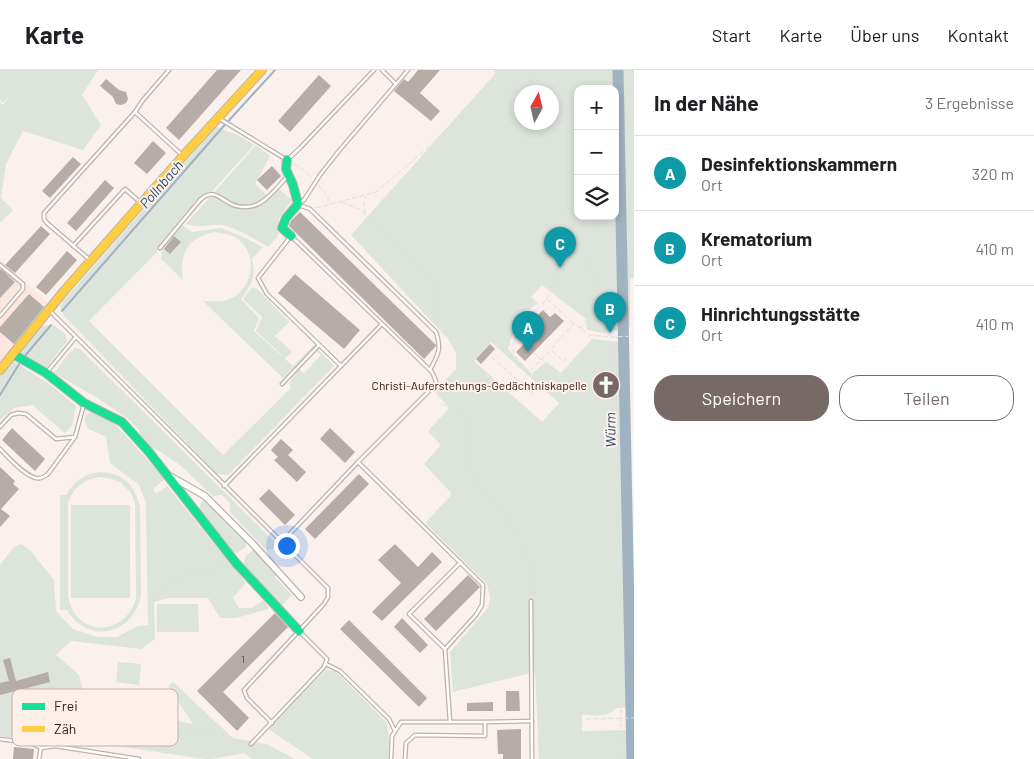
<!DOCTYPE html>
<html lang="de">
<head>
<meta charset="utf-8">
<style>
	:root { --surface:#fff; --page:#f6f6f6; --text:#202124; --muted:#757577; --line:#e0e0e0; --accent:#776a66 }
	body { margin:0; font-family:Barlow,sans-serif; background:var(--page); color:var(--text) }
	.controls { position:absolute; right:15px; top:15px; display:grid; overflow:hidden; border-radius:10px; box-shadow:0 2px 8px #0003 }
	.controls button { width:45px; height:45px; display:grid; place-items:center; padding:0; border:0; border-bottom:1px solid var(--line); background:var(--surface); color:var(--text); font:25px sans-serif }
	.compass { position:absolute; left:514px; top:15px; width:45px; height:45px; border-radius:50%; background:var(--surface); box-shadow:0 2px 8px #0003; rotate:8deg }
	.you { position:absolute; left:286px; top:475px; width:18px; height:18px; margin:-12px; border:4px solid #fff; border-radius:50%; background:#1a73e8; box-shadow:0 0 0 8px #1a73e833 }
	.badge { display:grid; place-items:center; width:32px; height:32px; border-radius:50%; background:var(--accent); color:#fff; font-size:16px; font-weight:700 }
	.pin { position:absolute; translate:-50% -41px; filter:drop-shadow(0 1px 2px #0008) }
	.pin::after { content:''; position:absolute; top:26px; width:18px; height:15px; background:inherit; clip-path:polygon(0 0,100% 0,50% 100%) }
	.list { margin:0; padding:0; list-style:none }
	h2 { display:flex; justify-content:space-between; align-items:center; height:65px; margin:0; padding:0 20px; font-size:21px }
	h2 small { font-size:16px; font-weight:400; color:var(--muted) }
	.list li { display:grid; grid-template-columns:32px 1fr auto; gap:15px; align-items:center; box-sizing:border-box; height:75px; padding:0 20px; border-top:1px solid var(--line) }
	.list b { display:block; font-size:19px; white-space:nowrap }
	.list p { margin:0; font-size:16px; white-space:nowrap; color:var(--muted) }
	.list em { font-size:16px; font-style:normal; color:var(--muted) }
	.actions { display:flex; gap:10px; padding:15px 20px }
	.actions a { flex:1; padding:11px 0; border:1px solid var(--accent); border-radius:20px; text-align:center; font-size:18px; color:var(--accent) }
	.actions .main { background:var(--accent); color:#fff }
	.icon { flex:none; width:28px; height:28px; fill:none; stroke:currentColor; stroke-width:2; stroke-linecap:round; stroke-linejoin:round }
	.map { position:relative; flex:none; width:634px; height:689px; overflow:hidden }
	header { display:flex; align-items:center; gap:30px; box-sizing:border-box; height:70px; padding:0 25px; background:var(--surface); border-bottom:1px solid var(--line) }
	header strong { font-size:24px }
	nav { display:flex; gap:28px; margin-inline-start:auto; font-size:18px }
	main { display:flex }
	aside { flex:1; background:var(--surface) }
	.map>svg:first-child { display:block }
	.built { fill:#fbe7e0 }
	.green { fill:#dde4dc; fill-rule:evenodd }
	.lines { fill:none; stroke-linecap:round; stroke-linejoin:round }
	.stream { stroke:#a1b3c0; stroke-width:2 }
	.river { stroke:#a1b3c0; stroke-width:11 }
	.building { fill:#b6aca8 }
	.lane-casing { stroke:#bcb2ae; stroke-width:5 }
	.street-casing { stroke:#bcb2ae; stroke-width:8 }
	.fast-casing { stroke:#bcb2ae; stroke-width:10 }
	.slow-casing { stroke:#bcb2ae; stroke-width:10 }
	.path { stroke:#e1dede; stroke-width:1; stroke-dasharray:5 2.5; stroke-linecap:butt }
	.lane { stroke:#fefdfc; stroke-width:2.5 }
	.street { stroke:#fefdfc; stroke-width:5.5 }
	.fast { stroke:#16e098; stroke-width:8 }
	.slow { stroke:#ffcf43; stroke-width:8 }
	.labels { text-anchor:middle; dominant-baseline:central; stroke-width:4; stroke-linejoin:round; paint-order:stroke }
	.number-label { font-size:10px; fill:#524440 }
	.poi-label { font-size:12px; fill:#30221d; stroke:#ffefe9; text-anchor:end }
	.water-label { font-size:14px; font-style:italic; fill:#1e4f6e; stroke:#ffefe9 }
	.key { fill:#ffefe9; stroke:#c1b2ac; stroke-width:1 }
	.key-label { font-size:14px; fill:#30221d }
</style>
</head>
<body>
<header>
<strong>Karte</strong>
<nav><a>Start</a><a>Karte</a><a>Über uns</a><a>Kontakt</a></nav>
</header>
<main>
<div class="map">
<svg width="634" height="689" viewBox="0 0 634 689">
	<rect width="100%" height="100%" fill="#faf1ee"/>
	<polygon class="built" points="0,190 47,232 47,238 13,276 0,293"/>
	<g class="green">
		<polygon points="0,0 98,0 82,25 101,55 83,80 23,61 6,94 1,128 13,140 0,153 0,32 3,35 12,24 3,33 0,30"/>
		<path d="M494,0H634V208L630,209V257L604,263L587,260L586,249L542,215L531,227L538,233L525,242L511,269L508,279L531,304L546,292L561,303L592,269L629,273L634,560V637L616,638C608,648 594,645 582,645V661L634,660V689H539L535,602L453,622L450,582L488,538L490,528L487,514L425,453L452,424L424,394L441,375L428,361L449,338L434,321L456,299V283L448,269L351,165L495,4ZM578,19H615V146H578ZM522,22H552V52H522ZM491,272L559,333L542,352L474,291Z"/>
		<path d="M216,57L240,66L254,75L182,155L192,162L221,158L241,166L263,177L252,189C257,207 251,216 241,229L259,248L254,261L293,296L314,275L334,296L228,405L217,404L64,246L60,237L63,231ZM214,162C222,163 230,164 237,168C261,186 252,225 223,231C217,232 209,231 203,231L283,308L313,278L321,285L304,303L299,299L289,313L291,318L223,385L89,251L157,182L158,177L162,180L161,189L183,210C179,183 188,168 214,162Z"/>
		<path d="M256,75L270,86L255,114L267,125L279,119L292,130L279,148L278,166L268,177C258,171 231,155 222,155C208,154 201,159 186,154Z"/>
		<polygon points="252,217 257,219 289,252 275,266 292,282 285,288 256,261 262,247 243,229"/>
		<polygon points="54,255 66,265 67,272 59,281 47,297 38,295 20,282 42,256"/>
		<polygon points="75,278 80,279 277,474 273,479 266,480 230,442 230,433 222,425 213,426 180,395 159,381 144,373 138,359 127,348 94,326 54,303 68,284"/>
		<polygon points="12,290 52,316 76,336 72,356 65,363 32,335 14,338 0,350 0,305"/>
		<polygon points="92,339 112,351 165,409 153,419 156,424 167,416 246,513 233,528 239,538 252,538 264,530 269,539 236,548 220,548 208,528 169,528 154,532 155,569 141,579 71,571 56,585 79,605 84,625 63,629 65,643 78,646 86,638 116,643 116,658 141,663 144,645 193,654 168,616 173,612 233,668 267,674 295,689 252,689 244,683 213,689 204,689 84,671 37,671 0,666 0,495 13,478 21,474 30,480 54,510 56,541 73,559 97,567 117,567 138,556 148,555 146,433 139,415 110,393 106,367 87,358 84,348"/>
		<path d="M101,402C124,404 134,414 140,436L141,526C133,565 88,575 67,540H60V425H66C74,411 85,403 101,402ZM100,407L108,408L120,412L131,423L135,433L136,529C124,568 74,567 68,525V432C74,417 84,409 100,407Z"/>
		<polygon points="207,430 247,471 246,477 237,483 231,480 199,438 202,431"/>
		<rect x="71" y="435" width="59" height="93"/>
		<polygon points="253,480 256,481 277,504 275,507 292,525 281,536 258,512 244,494 245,487"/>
		<polygon points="157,534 198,534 199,562 157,562"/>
		<polygon points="118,592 141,594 139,615 116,612"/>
		<polygon points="326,600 335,601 387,653 389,671 388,689 313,689 268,659"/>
	</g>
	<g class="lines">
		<g class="stream">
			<polyline points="62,241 222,58 275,0"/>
			<polyline points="24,287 51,255"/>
			<polyline points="0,325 21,291"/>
		</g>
		<polyline class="river" points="618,0 632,689"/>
	</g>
	<g class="building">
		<polygon points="217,0 241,0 179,70 166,58"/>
		<polygon points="418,0 440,0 420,23 440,41 431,51 394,21 404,9 408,12"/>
		<polygon points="319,5 331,16 290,62 278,51"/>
		<polygon points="106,9 119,20 126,22 128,29 126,33 121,35 116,34 113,27 100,16"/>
		<polygon points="153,71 166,83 147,104 134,93"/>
		<polygon points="73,87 81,94 50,128 42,121"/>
		<polygon points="272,96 281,106 267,120 257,110"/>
		<polygon points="105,110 114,118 76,161 67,153"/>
		<polygon points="300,142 436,275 436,276 424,289 289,156 291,151"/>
		<polygon points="41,156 50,164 15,203 5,195"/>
		<polygon points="174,166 181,172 170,184 164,179"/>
		<polygon points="67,181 77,190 46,225 36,217"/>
		<polygon points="1,199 15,212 0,228 0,200"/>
		<polygon points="295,204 360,260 344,279 278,223"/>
		<polygon points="29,224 44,237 14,274 0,262 0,257"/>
		<polygon points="543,240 550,247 555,243 564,251 525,291 516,282 541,257 533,250"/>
		<polygon points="490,274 495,279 481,294 476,289"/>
		<polygon points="12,358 45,389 35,401 2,370"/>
		<polygon points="330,358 355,382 345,393 320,369"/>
		<polygon points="281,369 293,380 288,385 306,402 297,412 274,390 278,387 271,380"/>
		<polygon points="0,397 15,411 13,414 19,419 1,439 10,446 0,457"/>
		<polygon points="359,404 369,414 315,469 305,459"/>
		<polygon points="269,419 295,445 285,455 259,429"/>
		<polygon points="395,474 418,497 432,482 442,492 382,551 372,542 401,513 378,490"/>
		<polygon points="468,505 480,517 436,561 424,549"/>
		<polygon points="275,543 288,557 223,622 249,648 237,661 197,621"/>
		<polygon points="402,548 428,575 420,583 394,557"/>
		<polygon points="349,550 427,628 419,637 340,559"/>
		<polygon points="10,588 16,611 48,602 50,612 0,625 0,613 9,611 3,590"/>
		<polygon points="506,621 519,621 520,641 506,641"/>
		<polygon points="493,632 493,641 467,641 467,633"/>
		<polygon points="521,659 521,689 503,689 503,684 498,684 497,660"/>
		<polygon points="14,677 34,679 33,689 13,689"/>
	</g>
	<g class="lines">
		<g class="lane-casing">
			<g id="lane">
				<polyline points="382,0 396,14"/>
				<polyline points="135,42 182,85"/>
				<polyline points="220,49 287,90 300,78 374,0"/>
				<polyline points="299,133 304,130 320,105 338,82 408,0"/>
				<path d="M299,135L310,139L436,262C442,280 438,284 430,300"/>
				<polyline points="73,176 125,119 140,132"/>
				<path d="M160,178L200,130C214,118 219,128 231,134C239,138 251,138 258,134C268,130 279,115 287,107"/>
				<polyline points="90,190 47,153 44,149 44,143 135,42 143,30 169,0"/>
				<polyline points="0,195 23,214 23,219 0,246"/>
				<polyline points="50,241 328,518 328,527 324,534 244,620 247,628 272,653"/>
				<polyline points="47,302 75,268"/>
				<polyline points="282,314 319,275"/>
				<polyline points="0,357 11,345 18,343 26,344 56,369 75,367"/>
				<path d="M0,379C8,387 29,411 40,408C42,408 46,405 48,404L75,367L84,334"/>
				<polyline points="358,392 483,515 482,535 476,545 445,579"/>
				<polyline points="224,416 382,254"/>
				<polyline points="282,472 358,392 433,317 436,311 432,302 291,166 258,208 267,224 341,296"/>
				<polyline points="531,531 532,689"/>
				<polyline points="326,594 340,601 389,649 395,661"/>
				<polyline points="450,652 445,579 409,544 460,493"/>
				<polyline points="0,669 31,673 41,678 55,676 139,689"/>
				<polyline points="251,674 324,597 327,589 300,562"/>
				<polyline points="39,689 41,678"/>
				<polyline points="391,689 392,666 401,652 485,652"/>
				<polyline points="405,689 406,673 415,665 485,666 485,652 532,651"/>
			</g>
		</g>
		<g class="street-casing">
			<polyline id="street" points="170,406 205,426 252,473 301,527"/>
		</g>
		<g class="fast-casing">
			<g id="fast">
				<polyline points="287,90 286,99 293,115 298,134 286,148 282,158 291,166"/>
				<polyline points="13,284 46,303 84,333 122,352 149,382 236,493 299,561"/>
			</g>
		</g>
		<g class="slow-casing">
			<polyline id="slow" points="0,300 64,221 183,86 262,0"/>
		</g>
		<g class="path">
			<polyline points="521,0 524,1 535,9"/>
			<polyline points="294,94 305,101 312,108"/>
			<polyline points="318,115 328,127 328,135"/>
			<polyline points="342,132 359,139 377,155 408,190 438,217 436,244 433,253"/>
			<polyline points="316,138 376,122 424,81 450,56 494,8 498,0"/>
			<polyline points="365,144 364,134 366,126"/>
			<polyline points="547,229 549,222 556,209 563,201 566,191 574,182 580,181 586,186 592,202 596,221 591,239 587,250 580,258"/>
			<polyline points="552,281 563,291 566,289"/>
			<polyline points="533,282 541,290"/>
			<polyline points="492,287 534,325"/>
			<path d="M529,301C524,296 517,290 514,283C507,266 536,240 547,229L573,253"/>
			<circle cx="606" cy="314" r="12"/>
			<polyline points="521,312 530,301 551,280 556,273 574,253 589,265 609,267 634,266"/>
			<polyline points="606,312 606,301 616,278 617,267"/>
			<polyline points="441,334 466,343 469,350 470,397 473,408 479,416 493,427 514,458 524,478 530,491 531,526"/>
			<polyline points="152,534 169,515 180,507 210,499 228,496"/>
			<polyline points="621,639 621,689"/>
			<path d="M87,649C133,655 179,657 224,666"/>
			<polyline points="586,649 634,648"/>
		</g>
		<use href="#lane" class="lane"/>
		<use href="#street" class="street"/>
		<use href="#fast" class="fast"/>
		<use href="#slow" class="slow"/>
	</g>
	<defs>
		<g id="church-disc" transform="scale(1.4375)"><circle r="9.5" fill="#776a66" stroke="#ffefe9"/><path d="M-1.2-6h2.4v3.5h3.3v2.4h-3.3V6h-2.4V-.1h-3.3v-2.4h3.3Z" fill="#fff"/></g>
	</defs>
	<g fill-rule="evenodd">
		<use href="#church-disc" x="606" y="315"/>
	</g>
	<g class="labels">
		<g class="number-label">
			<text x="243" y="589">1</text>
		</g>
		<g class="poi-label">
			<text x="587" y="315">Christi-Auferstehungs-Gedächtniskapelle</text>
		</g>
		<g class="water-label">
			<text transform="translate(161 114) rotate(-49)">Pollnbach</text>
			<text transform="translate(610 360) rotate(-91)">Würm</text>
		</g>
	</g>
	<rect x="12" y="619" width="166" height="57" rx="8" class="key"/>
	<rect x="22" y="633" width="23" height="7" fill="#16e098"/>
	<rect x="22" y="656" width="23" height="6" fill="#ffcf43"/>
	<g class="key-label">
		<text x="54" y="641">Frei</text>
		<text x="54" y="664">Zäh</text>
	</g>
</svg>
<div class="controls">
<button>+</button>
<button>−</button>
<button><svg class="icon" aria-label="layers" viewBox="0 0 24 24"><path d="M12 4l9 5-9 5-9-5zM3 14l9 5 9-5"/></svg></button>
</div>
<svg class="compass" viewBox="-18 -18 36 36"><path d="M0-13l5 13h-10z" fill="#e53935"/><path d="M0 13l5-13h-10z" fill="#757577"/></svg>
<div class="you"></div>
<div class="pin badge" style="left:528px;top:282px;background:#0f9aa8">A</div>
<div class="pin badge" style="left:610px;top:263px;background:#0f9aa8">B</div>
<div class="pin badge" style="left:560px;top:198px;background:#0f9aa8">C</div>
</div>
<aside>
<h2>In der Nähe<small>3 Ergebnisse</small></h2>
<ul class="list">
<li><span class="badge" style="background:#0f9aa8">A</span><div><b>Desinfektionskammern</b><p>Ort</p></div><em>320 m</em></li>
<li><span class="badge" style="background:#0f9aa8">B</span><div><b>Krematorium</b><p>Ort</p></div><em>410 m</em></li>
<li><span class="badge" style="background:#0f9aa8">C</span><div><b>Hinrichtungsstätte</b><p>Ort</p></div><em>410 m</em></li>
</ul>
<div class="actions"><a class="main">Speichern</a><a>Teilen</a></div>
</aside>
</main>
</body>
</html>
